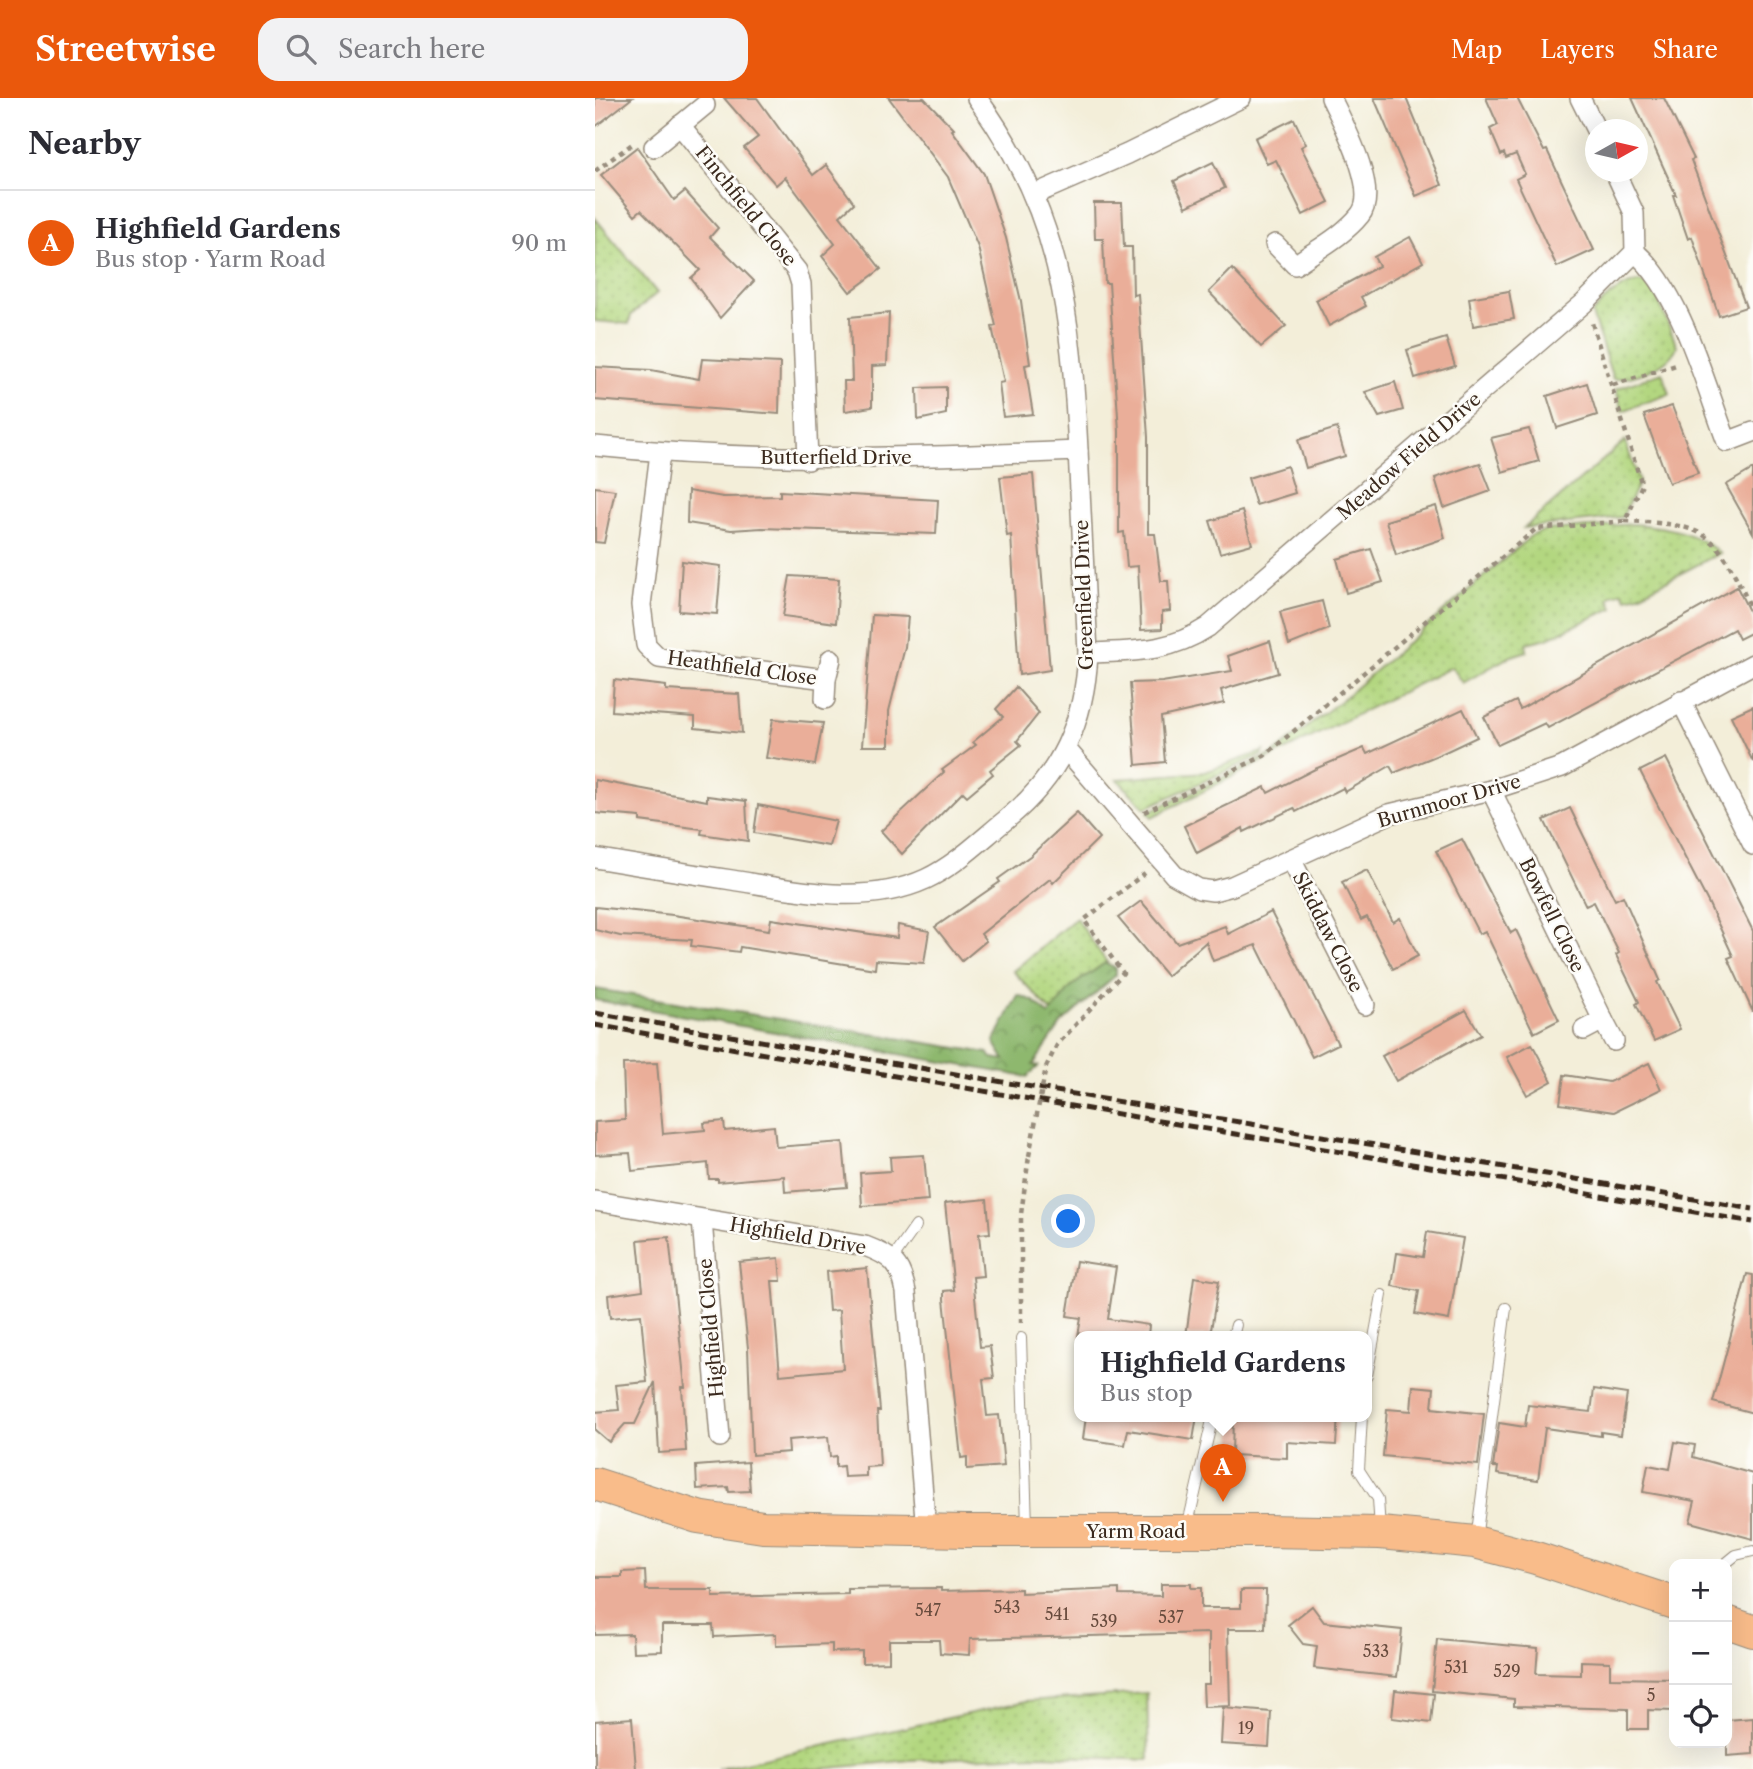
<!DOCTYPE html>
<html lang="en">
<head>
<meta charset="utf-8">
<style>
	:root { --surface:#fff; --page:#f2f2f3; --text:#2b2b33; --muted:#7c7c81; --line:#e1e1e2; --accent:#ea580c }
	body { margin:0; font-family:"Libre Caslon Text",serif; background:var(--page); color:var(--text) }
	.controls { position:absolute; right:21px; bottom:21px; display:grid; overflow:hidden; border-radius:14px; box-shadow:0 7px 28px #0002 }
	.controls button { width:63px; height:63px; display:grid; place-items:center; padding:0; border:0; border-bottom:2px solid var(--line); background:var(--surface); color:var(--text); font:35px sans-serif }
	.compass { position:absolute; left:990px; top:21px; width:63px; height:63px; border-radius:50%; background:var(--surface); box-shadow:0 7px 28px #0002; rotate:82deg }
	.you { position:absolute; left:474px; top:1124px; width:24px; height:24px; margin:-18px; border:5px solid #fff; border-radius:50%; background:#1a73e8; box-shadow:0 0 0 10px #1a73e833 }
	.badge { display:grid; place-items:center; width:46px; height:46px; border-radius:50%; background:var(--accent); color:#fff; font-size:23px; font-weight:700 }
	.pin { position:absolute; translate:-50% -58px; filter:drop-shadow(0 2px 4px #0008) }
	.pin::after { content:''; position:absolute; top:37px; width:24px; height:21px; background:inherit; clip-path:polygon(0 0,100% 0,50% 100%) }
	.popup { position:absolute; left:479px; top:1233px; width:298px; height:91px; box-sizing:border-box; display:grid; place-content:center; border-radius:14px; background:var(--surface); filter:drop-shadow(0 2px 5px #0005); font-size:23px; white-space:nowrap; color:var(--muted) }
	.popup b { font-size:26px; color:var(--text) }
	.popup::after { content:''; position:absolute; left:50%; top:100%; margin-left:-14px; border:14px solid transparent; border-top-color:var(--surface) }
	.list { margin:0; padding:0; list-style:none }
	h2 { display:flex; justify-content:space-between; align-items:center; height:91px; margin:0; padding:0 28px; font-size:30px }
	h2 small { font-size:23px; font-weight:400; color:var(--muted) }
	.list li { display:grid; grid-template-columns:46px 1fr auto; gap:21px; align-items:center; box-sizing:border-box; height:105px; padding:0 28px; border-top:2px solid var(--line) }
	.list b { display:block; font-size:26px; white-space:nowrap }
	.list p { margin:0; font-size:23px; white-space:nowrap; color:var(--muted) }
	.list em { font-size:23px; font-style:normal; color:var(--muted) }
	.icon { flex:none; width:38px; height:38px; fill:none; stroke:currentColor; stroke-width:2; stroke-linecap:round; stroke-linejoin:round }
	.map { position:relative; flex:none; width:1158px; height:1671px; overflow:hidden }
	header { display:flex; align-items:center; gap:42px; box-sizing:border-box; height:98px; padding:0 35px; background:var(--accent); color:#fff }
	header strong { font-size:33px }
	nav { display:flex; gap:38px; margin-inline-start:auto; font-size:24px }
	.search { width:490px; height:63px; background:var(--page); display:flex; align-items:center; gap:18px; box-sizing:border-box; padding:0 24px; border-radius:21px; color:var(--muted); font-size:26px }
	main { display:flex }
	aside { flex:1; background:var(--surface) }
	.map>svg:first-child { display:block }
	.grass { fill:url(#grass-dots); stroke:#77804f; stroke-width:2 }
	.forest { fill:url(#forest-crowns); stroke:#647146; stroke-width:2 }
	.building { fill:#eaae99 }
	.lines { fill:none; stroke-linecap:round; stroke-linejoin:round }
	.service-casing { stroke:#978c7c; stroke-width:12 }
	.minor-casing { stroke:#978c7c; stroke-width:22 }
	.primary-casing { stroke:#978c7c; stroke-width:34 }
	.path { stroke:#978c7c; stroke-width:4.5; stroke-dasharray:5 5; stroke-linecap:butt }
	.service { stroke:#fff; stroke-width:10 }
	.minor { stroke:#fff; stroke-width:19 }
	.primary { stroke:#f9bc8a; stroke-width:32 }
	.rail { stroke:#3b2a1e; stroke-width:5; stroke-dasharray:10 5; stroke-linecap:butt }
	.path-bridge { stroke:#978c7c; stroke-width:4.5; stroke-dasharray:5 5; stroke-linecap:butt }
	.labels { text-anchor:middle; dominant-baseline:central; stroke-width:5; stroke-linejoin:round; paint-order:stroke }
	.number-label { font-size:16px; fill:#674b3d }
	.street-label { font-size:19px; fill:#3b2a1e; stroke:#fdfcf7 }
</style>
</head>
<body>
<header>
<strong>Streetwise</strong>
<div class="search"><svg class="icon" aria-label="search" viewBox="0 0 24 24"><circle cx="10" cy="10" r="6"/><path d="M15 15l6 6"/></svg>Search here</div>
<nav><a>Map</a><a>Layers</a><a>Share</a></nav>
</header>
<main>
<aside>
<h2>Nearby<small></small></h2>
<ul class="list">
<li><span class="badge">A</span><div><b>Highfield Gardens</b><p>Bus stop · Yarm Road</p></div><em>90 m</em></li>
</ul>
</aside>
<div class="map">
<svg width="1158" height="1671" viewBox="0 0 1158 1671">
	<defs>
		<pattern id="grass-dots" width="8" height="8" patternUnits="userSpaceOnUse" patternTransform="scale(1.75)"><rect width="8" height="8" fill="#b3d780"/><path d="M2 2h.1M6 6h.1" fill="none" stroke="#9bb96e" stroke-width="1.8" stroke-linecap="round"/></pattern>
		<pattern id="forest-crowns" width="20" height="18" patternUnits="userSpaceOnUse" patternTransform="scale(1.75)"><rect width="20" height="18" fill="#8eb86e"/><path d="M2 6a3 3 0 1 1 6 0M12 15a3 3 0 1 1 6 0" fill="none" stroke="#75965a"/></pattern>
	</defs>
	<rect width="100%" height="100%" fill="#fdfcf7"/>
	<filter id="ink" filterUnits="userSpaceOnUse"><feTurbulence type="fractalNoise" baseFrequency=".0143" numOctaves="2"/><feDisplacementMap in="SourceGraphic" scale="14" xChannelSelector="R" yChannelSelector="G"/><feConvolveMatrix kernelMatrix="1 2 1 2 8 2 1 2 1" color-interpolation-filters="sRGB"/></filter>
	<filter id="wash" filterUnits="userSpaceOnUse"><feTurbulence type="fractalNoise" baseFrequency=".00686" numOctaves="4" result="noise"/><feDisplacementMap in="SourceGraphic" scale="28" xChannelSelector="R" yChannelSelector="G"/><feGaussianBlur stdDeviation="1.57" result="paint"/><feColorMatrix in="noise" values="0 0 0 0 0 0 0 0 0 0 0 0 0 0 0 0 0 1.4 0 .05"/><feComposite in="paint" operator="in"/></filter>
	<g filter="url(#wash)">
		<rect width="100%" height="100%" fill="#f3eed9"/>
		<g class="grass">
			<polygon points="0,120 62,195 36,217 34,226 0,223"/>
			<path d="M1044,184L1054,187L1060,194L1082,248C1075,268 1039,281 1018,281L997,216C1009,201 1025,187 1044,184Z"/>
			<polygon points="1067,274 1075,296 1027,313 1021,291"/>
			<polygon points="1030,343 1044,384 1027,419 929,430"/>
			<path d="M1039,426C1073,429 1098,433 1125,455L1044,497L1031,500L1028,494L1017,497L1014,501L1018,510L953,540L931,545L932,553L914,559L868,585L857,569L557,719L553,714L678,656L750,599L937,437L952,432Z"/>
			<polygon points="669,653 667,657 550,710 522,681 610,674"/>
			<polygon points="481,820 518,873 467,925 418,873"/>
			<polygon points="552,1595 554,1662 445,1657 315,1662 225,1671 123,1671 431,1603"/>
		</g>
		<polygon class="forest" points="510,865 521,870 521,877 467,925 438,967 444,968 432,979 0,902 0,891 393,955 397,960 410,962 399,944 423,897 439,903 454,917 477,888"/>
		<g id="blocks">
			<g class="building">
				<polygon points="0,0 37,0 0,29"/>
				<polygon points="129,0 162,0 218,77 231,67 259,105 245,118 286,171 255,194 227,158 240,146 190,79 181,87 149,50 163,39"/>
				<polygon points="294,0 329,0 359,31 357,32 389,76 411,140 426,203 435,266 430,267 438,316 408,319 404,285 409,284 397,229 401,228 383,149 353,79"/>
				<polygon points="779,0 811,0 847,87 821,98"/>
				<polygon points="891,0 922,0 949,53 952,52 999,152 962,169 921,81 930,76 921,56 911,60 909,55 906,57 895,31 903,27"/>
				<polygon points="1037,0 1069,0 1099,61 1096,62 1151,209 1124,218 1097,139 1093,141 1078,97 1081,97"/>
				<polygon points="699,21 711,46 706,49 734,104 708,117 681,62 672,66 660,40"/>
				<polygon points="42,49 79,102 90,93 123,130 115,139 159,183 125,220 96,180 105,172 46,112 40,117 6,77"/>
				<polygon points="618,64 630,90 591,109 579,83"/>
				<polygon points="499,105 527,105 529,149 537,149 538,197 543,196 553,339 553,436 560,436 566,483 573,483 575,513 567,514 567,531 546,532 543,468 532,469 529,434 524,435 524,333 514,185 510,185 508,141 500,141"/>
				<polygon points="815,139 828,164 766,199 771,208 734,228 721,202 784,168 779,159"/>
				<polygon points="637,171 691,228 666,249 614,194"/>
				<polygon points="914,193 919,221 878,228 874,200"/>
				<polygon points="294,215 292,267 277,268 277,309 250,313 249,283 257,283 255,219"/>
				<polygon points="851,240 860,268 820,280 812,252"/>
				<polygon points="107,261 185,265 184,316 0,302 0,269 56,272 104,281"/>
				<polygon points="800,284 808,312 784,319 770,294"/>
				<polygon points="992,285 1002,317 962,330 952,298"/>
				<polygon points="351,289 351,316 323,322 322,290"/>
				<polygon points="1077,308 1103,375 1074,385 1049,317"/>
				<polygon points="742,330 750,358 711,370 703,342"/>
				<polygon points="934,331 944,363 907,374 896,340"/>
				<polygon points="885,365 896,393 849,410 840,380"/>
				<polygon points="692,368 700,395 661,407 653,380"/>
				<polygon points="1158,371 1158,435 1131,387"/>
				<polygon points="438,376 455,572 424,577 416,437 412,438 405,379"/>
				<polygon points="0,389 20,392 9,445 0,444"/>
				<polygon points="93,393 128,399 185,398 185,393 343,402 341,436 167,430 136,432 92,425"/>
				<polygon points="841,408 850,440 801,457 791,423"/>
				<polygon points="647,413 657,446 625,455 615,423"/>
				<polygon points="776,451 788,484 751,495 742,461"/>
				<polygon points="87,463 126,468 122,516 84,513"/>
				<polygon points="195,478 244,481 241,525 188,518"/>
				<polygon points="1142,489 1158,521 1158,534 1144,541 1139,531 953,630 950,625 903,647 889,619 921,603 925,611"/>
				<polygon points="727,503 734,531 694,547 685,514"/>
				<polygon points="277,517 313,519 310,549 294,613 294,648 267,648"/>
				<polygon points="675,543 683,575 626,592 629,605 566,619 570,664 541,667 535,585 567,584 637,573 633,558"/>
				<polygon points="19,582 71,588 71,592 144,596 147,635 100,630 100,619 17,613"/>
				<polygon points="421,589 444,615 422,643 426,647 395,672 398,676 372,698 368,694 307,756 286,733 349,674 347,672 381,647 378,644 408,619 401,611"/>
				<polygon points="1158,608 1158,664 1136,618"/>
				<polygon points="868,611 882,639 848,655 799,675 795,668 750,694 748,690 701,714 699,710 649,734 648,730 602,755 589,728 670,689 673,695 720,671 769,650 772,656"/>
				<polygon points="178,621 228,625 220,667 171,660"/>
				<polygon points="1071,660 1158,833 1158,914 1133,860 1138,858 1113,804 1045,673"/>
				<polygon points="0,682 112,703 112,698 151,703 153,743 106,736 107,731 45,723 45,719 0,715"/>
				<polygon points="163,707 241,723 234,748 159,735"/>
				<polygon points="975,710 1020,802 1028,798 1065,882 1062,884 1085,931 1059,943 1041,906 1044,904 1021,857 1024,855 999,804 991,808 949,722"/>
				<polygon points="482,715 504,740 458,785 455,781 386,836 391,843 367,863 340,829 405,784 403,781 435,758"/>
				<polygon points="867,741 916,835 921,832 964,922 939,935 890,833 884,836 841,753"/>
				<polygon points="772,772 798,824 805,820 823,858 798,871 772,819 766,822 747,784"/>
				<polygon points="546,803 582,845 630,828 633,836 676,814 743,946 717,959 661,847 618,863 611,844 572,878 523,820"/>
				<polygon points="0,809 78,817 174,832 176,821 302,840 303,827 334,833 329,865 281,862 280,871 145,849 144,854 96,848 97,842 25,838 0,832"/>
				<polygon points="871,912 886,937 801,983 787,958"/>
				<polygon points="937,946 957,983 932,997 912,959"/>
				<polygon points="62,965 68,1036 110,1032 109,1025 129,1023 130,1033 179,1028 181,1049 248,1044 252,1089 190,1094 189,1078 123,1084 123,1081 114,1081 113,1065 37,1073 35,1055 0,1057 0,1024 30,1022 28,966"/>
				<polygon points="1054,965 1066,991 1019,1014 965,1006 969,977 1014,984"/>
				<polygon points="329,1057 333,1103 267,1108 265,1075 296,1073 295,1059"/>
				<polygon points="392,1101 395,1135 384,1136 388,1178 378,1179 385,1249 395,1248 399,1280 388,1281 392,1318 404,1317 409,1368 372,1371 372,1359 366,1360 349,1201 349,1193 359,1192 350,1105"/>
				<polygon points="832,1134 868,1140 854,1222 820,1216 824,1193 797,1188 802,1155 828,1159"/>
				<polygon points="74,1139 90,1289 87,1289 91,1353 64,1355 60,1284 40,1326 30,1326 14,1344 0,1332 0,1314 24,1312 21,1287 52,1284 46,1217 15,1220 13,1197 48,1192 43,1142"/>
				<polygon points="184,1160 186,1183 177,1183 185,1277 248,1271 244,1212 234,1213 231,1174 272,1170 285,1313 282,1313 285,1368 271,1369 271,1378 249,1379 248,1368 241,1369 241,1358 235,1359 233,1339 193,1342 194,1354 157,1357 153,1250 144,1164"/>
				<polygon points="481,1163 521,1169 513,1221 554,1227 553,1238 483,1238 486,1220 472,1218"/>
				<polygon points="1152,1176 1158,1177 1158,1315 1118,1304"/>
				<polygon points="599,1179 624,1183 615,1238 591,1238"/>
				<polygon points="818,1288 839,1290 837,1310 889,1316 883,1367 788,1358 792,1311 816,1313"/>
				<polygon points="999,1291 1032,1296 1026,1337 1006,1334 1006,1338 950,1330 943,1382 902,1376 903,1369 898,1369 904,1325 930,1329 933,1307 996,1314"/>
				<polygon points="491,1318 602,1318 598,1342 533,1332 530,1347 488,1341"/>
				<polygon points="638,1318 743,1318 741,1347 692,1344 692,1360 637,1357"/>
				<polygon points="1080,1344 1100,1347 1098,1359 1158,1376 1158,1441 1095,1424 1100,1403 1048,1394 1053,1367 1075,1371"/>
				<polygon points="153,1364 155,1393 134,1394 133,1389 102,1391 101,1368"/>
				<polygon points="50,1473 51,1492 118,1492 118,1499 253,1496 253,1491 346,1490 346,1493 426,1491 426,1495 524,1491 524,1497 566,1498 566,1486 596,1486 596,1490 606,1490 606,1510 646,1510 646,1492 671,1492 670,1531 633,1531 635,1608 609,1609 608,1586 614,1586 614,1535 375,1541 374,1557 345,1555 344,1542 294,1542 294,1564 267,1565 267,1553 237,1554 237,1546 181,1548 181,1536 119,1539 118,1527 67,1527 67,1553 38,1554 37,1536 0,1537 0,1479 27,1479 27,1474"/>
				<polygon points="717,1508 729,1524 807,1532 802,1579 719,1570 722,1548 708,1546 693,1527"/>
				<polygon points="842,1541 943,1550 941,1576 986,1577 986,1563 1015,1564 1015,1580 1079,1581 1079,1613 1053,1612 1053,1631 1033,1631 1033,1611 919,1608 919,1601 837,1593"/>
				<polygon points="800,1592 839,1596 836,1625 797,1620"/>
				<polygon points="628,1610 676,1614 674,1649 626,1646"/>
				<polygon points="37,1620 41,1671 0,1671 0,1623"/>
				<polygon points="1158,1620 1158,1656 1132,1658 1132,1622"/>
			</g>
		</g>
	</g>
	<g filter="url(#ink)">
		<use href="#blocks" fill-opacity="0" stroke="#978c7c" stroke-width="2"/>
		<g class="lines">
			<g class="service-casing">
				<g id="service">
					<polyline points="297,1162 321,1128"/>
					<polyline points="638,1238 641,1227"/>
					<polyline points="426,1240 432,1428"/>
					<polyline points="772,1278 787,1197"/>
					<polyline points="767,1318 764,1372 783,1401 785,1431"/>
					<polyline points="592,1430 618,1318"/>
					<polyline points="881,1442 911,1210"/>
					<polyline points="1130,1466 1141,1457 1158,1453"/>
				</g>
			</g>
			<g class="minor-casing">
				<g id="minor">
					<polyline points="985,0 1001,32"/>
					<polyline points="85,27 202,173 206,186 213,362"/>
					<polyline points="59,49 110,7"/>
					<polyline points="438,97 532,56 646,0"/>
					<path d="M680,146L700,167C721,152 748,138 765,117C785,93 748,25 736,0"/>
					<path d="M1040,154C1086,193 1110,287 1132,344L1158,334"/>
					<path d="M0,348C165,365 318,360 483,353"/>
					<polyline points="65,355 46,507 51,547 64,560 231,581"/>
					<path d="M493,555C539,553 573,555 613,529L989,205L1040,154L1039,115L1020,74"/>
					<polyline points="230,601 231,581 236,561"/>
					<polyline points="1086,603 1158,747"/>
					<polyline points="472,652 579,777 604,791 618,793 637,788 794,716 896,692 967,669 1158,566"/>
					<polyline points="896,692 1008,922 989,932"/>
					<path d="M0,760C46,768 91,775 137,782C200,792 270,809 331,781C361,767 387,741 412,721C466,677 490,623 493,555C490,487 486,420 483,352C476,215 466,115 382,0"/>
					<polyline points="696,761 770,907"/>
					<polyline points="1008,922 1019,943"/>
					<path d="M0,1103L270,1148C297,1158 306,1166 311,1194L331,1432"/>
					<polyline points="107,1122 125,1339"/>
				</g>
			</g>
			<g class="primary-casing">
				<g id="primary">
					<polyline points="0,1386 103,1419 168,1429 370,1433 670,1433 785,1435 851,1441 880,1444 941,1460 1079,1505"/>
					<polyline points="1132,1524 1158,1533"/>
				</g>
			</g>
			<g class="path">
				<polyline points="0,73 40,44"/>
				<polyline points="1018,287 1084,266"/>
				<path d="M1030,423C1119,426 1121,437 1158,514"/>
				<polyline points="549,714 669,658 941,431 1030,423 1047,387 997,225"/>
				<polyline points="451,969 462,947 528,875 489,822 550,775"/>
				<polyline points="426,1225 426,1116 434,1058"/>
			</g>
			<use href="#service" class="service"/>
			<use href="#minor" class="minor"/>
			<use href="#primary" class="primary"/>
			<g class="rail">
				<polyline points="0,915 1158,1111"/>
				<polyline points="0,927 1158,1124"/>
			</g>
			<polyline class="path-bridge" points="434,1058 451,969"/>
		</g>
	</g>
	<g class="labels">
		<g class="number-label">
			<text x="412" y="1509">543</text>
			<text x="333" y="1512">547</text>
			<text x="462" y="1516">541</text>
			<text x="576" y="1519">537</text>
			<text x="509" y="1523">539</text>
			<text x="781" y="1553">533</text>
			<text x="861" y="1569">531</text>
			<text x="912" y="1573">529</text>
			<text x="1056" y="1597">5</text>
			<text x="651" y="1630">19</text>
		</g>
		<g class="street-label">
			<text transform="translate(151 108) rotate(51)">Finchfield Close</text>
			<text transform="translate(814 358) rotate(-41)">Meadow Field Drive</text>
			<text x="241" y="359">Butterfield Drive</text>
			<text transform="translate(489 497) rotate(-92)">Greenfield Drive</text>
			<text transform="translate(147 570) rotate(8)">Heathfield Close</text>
			<text transform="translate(854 703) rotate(-16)">Burnmoor Drive</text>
			<text transform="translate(957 817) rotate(64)">Bowfell Close</text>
			<text transform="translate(733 834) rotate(63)">Skiddaw Close</text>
			<text transform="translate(203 1138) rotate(10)">Highfield Drive</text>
			<text transform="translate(116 1230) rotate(-95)">Highfield Close</text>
			<text x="541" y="1433">Yarm Road</text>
		</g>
	</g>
</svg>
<div class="controls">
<button>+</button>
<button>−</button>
<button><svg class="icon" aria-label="locate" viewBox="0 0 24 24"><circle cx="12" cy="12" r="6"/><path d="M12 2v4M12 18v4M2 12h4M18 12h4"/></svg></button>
</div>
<svg class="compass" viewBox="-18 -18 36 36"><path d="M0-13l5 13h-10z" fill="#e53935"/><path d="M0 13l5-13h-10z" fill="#7c7c81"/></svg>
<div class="you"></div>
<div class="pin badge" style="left:628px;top:1404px">A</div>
<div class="popup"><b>Highfield Gardens</b>Bus stop</div>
</div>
</main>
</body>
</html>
